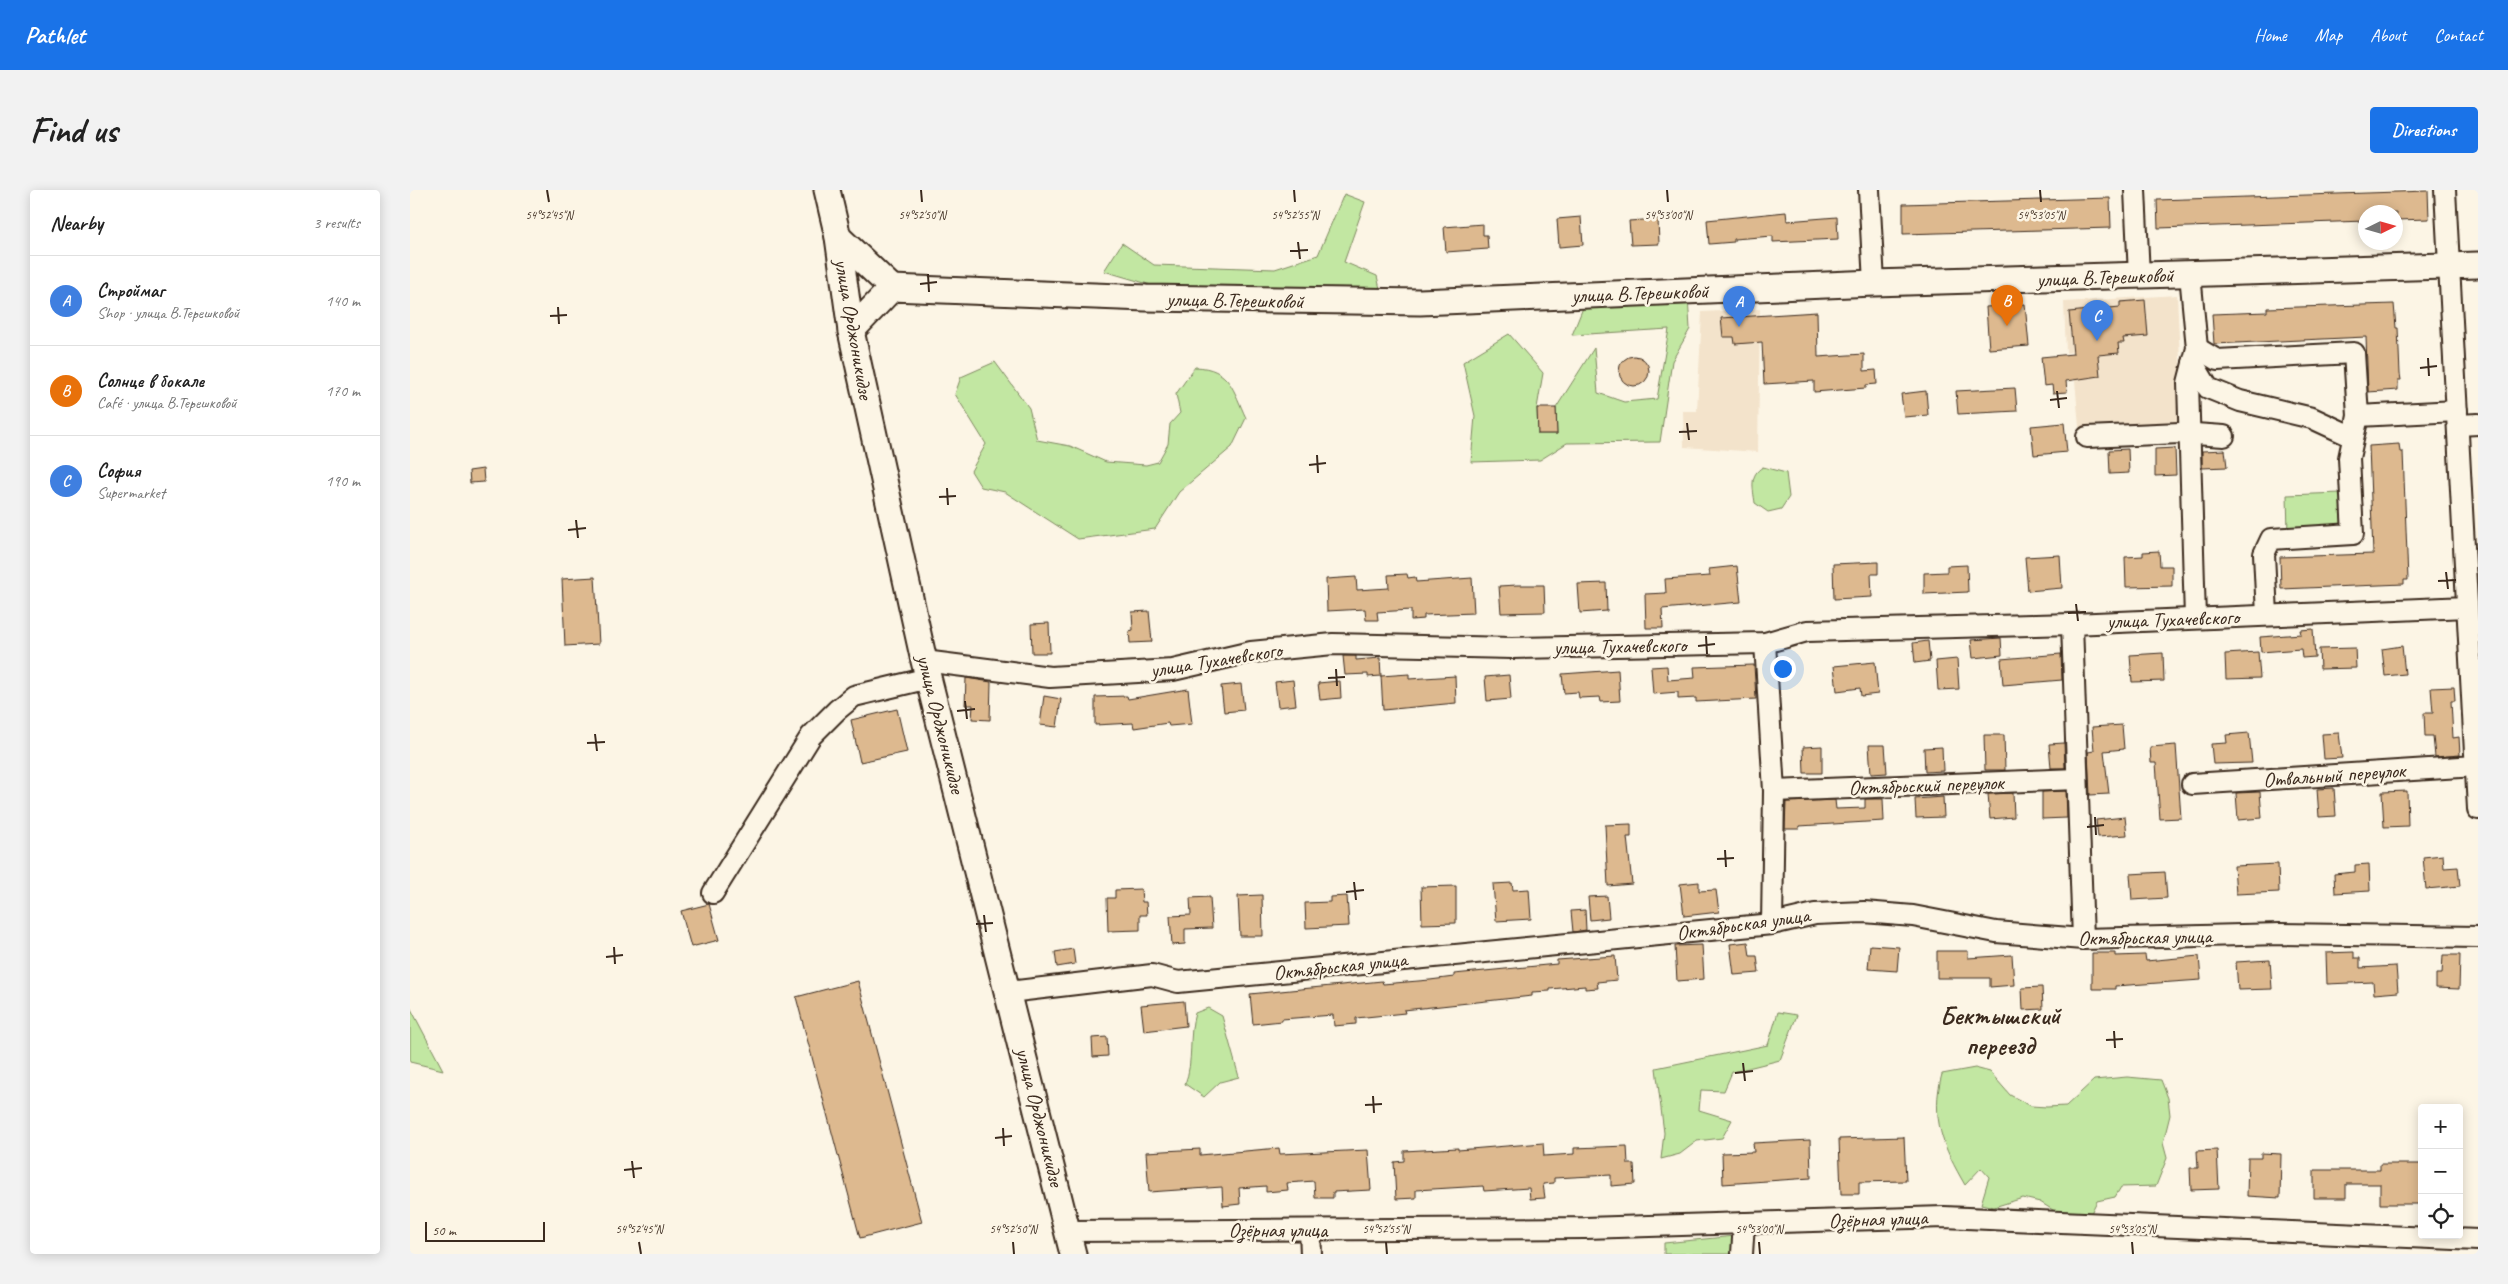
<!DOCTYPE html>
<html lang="en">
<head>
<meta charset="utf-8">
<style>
	:root { --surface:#fff; --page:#f2f2f2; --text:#222; --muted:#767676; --line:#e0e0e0; --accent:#1a73e8 }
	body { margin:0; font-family:Caveat,sans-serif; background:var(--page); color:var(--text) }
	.controls { position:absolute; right:15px; bottom:15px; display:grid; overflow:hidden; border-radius:5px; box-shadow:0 2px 12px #0003 }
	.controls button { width:45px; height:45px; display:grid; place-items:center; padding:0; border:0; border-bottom:1px solid var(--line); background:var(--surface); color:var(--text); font:25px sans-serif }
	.compass { position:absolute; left:1948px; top:15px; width:45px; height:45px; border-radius:50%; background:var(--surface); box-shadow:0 2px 12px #0003; rotate:85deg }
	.scale { position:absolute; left:15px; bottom:12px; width:120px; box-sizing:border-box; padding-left:5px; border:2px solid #3b2a1e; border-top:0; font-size:14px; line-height:18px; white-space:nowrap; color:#3b2a1e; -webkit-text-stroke:4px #fcf5e5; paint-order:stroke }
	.you { position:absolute; left:1372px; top:478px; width:18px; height:18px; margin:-12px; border:4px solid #fff; border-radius:50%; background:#1a73e8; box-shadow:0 0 0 8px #1a73e833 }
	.badge { display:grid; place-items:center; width:32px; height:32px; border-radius:50%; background:var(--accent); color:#fff; font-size:16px; font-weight:700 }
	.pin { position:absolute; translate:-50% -41px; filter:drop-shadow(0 1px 2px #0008) }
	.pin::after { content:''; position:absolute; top:26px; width:18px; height:15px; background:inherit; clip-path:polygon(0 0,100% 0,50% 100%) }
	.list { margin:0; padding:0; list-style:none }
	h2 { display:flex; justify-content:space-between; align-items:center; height:65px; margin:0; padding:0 20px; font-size:21px }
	h2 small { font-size:16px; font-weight:400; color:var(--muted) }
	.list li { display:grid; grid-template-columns:32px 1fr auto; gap:15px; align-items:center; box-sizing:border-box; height:90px; padding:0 20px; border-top:1px solid var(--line) }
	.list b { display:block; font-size:19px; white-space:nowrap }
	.list p { margin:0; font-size:16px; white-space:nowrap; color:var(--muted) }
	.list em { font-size:16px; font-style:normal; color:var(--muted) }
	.icon { flex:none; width:28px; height:28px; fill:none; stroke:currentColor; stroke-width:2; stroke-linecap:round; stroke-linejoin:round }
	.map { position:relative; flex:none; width:2068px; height:1064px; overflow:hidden; border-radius:5px }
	header { display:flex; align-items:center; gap:30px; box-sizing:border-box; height:70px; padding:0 25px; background:var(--accent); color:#fff }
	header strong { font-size:24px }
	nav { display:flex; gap:28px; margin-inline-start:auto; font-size:18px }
	.intro { display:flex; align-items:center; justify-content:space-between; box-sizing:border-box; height:120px; padding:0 30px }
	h1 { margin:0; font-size:35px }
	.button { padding:12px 22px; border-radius:5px; background:var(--accent); color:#fff; font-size:18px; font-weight:700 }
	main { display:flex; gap:30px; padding:0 30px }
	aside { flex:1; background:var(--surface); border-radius:5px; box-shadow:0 2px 12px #0003 }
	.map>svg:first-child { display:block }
	.built { fill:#f3e3cb }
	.green { fill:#c2e7a2; stroke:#7e8860 }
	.building { fill:#ddb98f; stroke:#3b2a1e }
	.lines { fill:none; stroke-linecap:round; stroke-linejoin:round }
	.minor-casing { stroke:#3b2a1e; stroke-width:24 }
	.major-casing { stroke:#3b2a1e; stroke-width:29 }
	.minor { stroke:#fcf5e5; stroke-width:20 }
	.major { stroke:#fcf5e5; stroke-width:25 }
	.ticks { fill:none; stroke:#3b2a1e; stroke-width:2 }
	.labels { text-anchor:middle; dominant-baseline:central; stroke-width:5; stroke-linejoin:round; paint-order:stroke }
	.street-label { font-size:21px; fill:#3b2a1e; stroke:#fcf5e5 }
	.district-label { font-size:26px; font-weight:bold; fill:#3b2a1e; stroke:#fcf5e5 }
	.ticks-label { font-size:12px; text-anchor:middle; fill:#3b2a1e; stroke:#fcf5e5; stroke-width:5; stroke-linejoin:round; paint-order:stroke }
</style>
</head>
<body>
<header>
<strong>Pathlet</strong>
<nav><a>Home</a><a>Map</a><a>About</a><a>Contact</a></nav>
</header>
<div class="intro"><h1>Find us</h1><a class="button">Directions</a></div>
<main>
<aside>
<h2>Nearby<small>3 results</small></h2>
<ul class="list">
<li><span class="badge" style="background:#3f7fe0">A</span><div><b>Строймаг</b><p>Shop · улица В.Терешковой</p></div><em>140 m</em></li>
<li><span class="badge" style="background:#e8710a">B</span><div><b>Солнце в бокале</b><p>Café · улица В.Терешковой</p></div><em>170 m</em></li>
<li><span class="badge" style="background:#3f7fe0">C</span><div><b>София</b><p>Supermarket</p></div><em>190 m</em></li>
</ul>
</aside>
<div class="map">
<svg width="2068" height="1064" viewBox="0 0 2068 1064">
	<rect width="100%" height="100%" fill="#fcf5e5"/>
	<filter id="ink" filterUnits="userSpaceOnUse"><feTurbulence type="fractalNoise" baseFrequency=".02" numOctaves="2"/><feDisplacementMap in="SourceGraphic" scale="10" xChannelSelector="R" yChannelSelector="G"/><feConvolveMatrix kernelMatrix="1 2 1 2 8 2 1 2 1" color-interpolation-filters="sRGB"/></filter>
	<g filter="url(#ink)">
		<g class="built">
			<polygon points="1767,105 1773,234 1669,237 1663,167 1661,162 1656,163 1654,112"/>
			<polygon points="1350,119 1348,262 1274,257 1273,221 1287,221 1292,122"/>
		</g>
		<g class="green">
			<polygon points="934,4 955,12 934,72 967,86 971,103 755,99 694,81 712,53 744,75 865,79 908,65"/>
			<polygon points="1278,106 1280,139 1262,171 1250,252 1157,253 1130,270 1061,272 1065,226 1053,172 1099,144 1133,183 1127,218 1128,244 1147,244 1146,218 1184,158 1188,203 1214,212 1247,209 1259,139 1162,145 1177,108"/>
			<path d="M585,172L619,218L627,250L660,256L696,272L736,275L748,272L758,254L760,234L770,223L766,204L785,177C820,178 823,200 836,228L822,257L769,302L745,339L668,349L595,302L571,297L561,281L576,254L545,204L551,187Z"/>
			<path d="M1353,277L1376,283L1379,307L1371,319L1358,322L1345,313C1343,298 1339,285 1353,277Z"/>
			<polygon points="1931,303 1933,339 1878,342 1877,305"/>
			<polygon points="0,817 33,880 0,872"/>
			<path d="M798,818L812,826L829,887L810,892L794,907L775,894C784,871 778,847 785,823Z"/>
			<polygon points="1368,822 1387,825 1370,870 1322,882 1314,901 1291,900 1289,920 1322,930 1312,948 1287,951 1270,964 1251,969 1254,943 1246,878 1358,855"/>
			<path d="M1565,878L1580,882L1600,905L1621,916L1637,917L1656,916L1684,890L1717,887L1751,890L1758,908L1760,925L1753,953L1757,968L1746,996L1711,997L1705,1007L1687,1011L1680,1025H1651L1630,1012L1613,1008L1584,1017L1571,1014L1579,987L1571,978L1555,995C1533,957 1520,928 1532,884Z"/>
			<polygon points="1325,1046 1324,1064 1254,1064 1254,1053"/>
		</g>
		<g class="building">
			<polygon points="2018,1 2019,29 1986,30 1986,22 1956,22 1956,31 1748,38 1747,10"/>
			<polygon points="1700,8 1701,38 1493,44 1493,14"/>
			<polygon points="1376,22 1377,31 1427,27 1428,49 1363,52 1363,46 1324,49 1324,52 1299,54 1297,30"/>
			<polygon points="1171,27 1173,55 1149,57 1147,29"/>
			<polygon points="1248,29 1249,54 1221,55 1219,31"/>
			<polygon points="1073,34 1073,45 1077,45 1078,59 1036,62 1034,37"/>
			<polygon points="1735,110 1738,146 1713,148 1714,153 1708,153 1709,163 1688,165 1690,186 1656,191 1657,202 1643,203 1642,195 1634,196 1631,167 1663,164 1659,122 1710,117 1710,112"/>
			<polygon points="1615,114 1619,156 1579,159 1576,117"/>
			<polygon points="1984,114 1986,138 1988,138 1990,184 1991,190 1988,190 1988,200 1958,202 1956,147 1804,154 1802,124 1857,122 1857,118"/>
			<polygon points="1407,122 1408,167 1454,164 1454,181 1466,180 1467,194 1456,195 1456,198 1404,202 1404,191 1354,194 1352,152 1325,154 1324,147 1313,147 1311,128"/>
			<circle cx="1224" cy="181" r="15"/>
			<polygon points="1605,198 1607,221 1548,224 1546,201"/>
			<polygon points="1516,201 1518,225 1494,227 1491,204"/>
			<polygon points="1127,218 1146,218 1147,244 1128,244"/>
			<polygon points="1654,233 1657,262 1624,265 1621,236"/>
			<polygon points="1989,254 1990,262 1993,262 1998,390 1994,390 1994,394 1871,399 1870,367 1963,364 1959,256"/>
			<polygon points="1765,258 1766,285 1745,286 1745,259"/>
			<polygon points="1718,259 1719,283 1700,284 1699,260"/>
			<polygon points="1815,260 1817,277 1792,278 1792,261"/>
			<polygon points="73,279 74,292 60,293 59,281"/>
			<polygon points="1749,361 1750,376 1762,376 1762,396 1716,397 1715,367 1733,366 1733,362"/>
			<polygon points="1650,365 1652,398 1618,401 1615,367"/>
			<polygon points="1468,372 1468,384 1461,384 1462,407 1424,409 1423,374"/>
			<polygon points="1557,375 1558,402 1514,404 1514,383 1537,382 1537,376"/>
			<polygon points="1327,376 1331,412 1252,419 1253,438 1236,438 1235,404 1256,403 1255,389 1300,386 1299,379"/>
			<polygon points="997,384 998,388 1005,387 1006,392 1062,388 1064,423 1014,425 1014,429 1001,430 1001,420 967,422 968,430 956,430 955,419 917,421 916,389 946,387 947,400 979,398 978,385"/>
			<polygon points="185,387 189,454 155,456 152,389"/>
			<polygon points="1196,393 1197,421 1170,423 1168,394"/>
			<polygon points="1107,395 1134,395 1135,422 1091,423 1089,396"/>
			<polygon points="739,421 742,452 720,453 719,441 723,440 722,422"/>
			<polygon points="639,433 640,463 622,463 621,434"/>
			<polygon points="1903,439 1905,467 1892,468 1891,459 1851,462 1850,447 1891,444 1890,440"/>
			<polygon points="1591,448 1592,465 1563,468 1561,450"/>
			<polygon points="1518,451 1520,471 1505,473 1503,453"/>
			<polygon points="1992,456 1995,484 1975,486 1972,459"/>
			<polygon points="1945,458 1946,478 1910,479 1909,459"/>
			<polygon points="1848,462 1850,488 1816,489 1815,464"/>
			<polygon points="1753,463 1754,491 1722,492 1720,465"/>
			<polygon points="1651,464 1652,490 1593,495 1591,469"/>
			<polygon points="933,466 946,466 946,470 970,468 971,486 958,487 958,484 935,485"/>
			<polygon points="1547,469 1549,499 1528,500 1526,471"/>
			<polygon points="1465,472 1468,504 1451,506 1450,498 1427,501 1424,476"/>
			<polygon points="1344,475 1346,509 1286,512 1286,508 1268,509 1268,502 1243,504 1241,477 1257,476 1258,490 1285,488 1284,477"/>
			<polygon points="1208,480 1210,511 1191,512 1190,507 1169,508 1168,502 1154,503 1152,484"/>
			<polygon points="999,484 999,489 1045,486 1046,513 973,520 971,486"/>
			<polygon points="1099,485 1101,509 1077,511 1075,487"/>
			<polygon points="556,488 581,492 580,530 562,529 563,515 555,515"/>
			<polygon points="883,490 886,515 868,517 865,492"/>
			<polygon points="930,491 931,508 910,510 908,493"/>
			<polygon points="831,494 834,520 814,522 811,496"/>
			<polygon points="2044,497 2045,511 2041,511 2043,548 2049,547 2050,565 2025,567 2023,546 2015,546 2014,523 2023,523 2021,498"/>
			<polygon points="778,499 782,534 759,536 758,533 724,538 723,533 685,535 685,507 717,506 718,509"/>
			<polygon points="634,506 651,509 647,537 630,535"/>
			<polygon points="487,519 497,562 450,572 441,530"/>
			<polygon points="1712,535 1714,559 1694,561 1699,604 1680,605 1678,562 1684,561 1682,537"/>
			<polygon points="1839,543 1842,573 1803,574 1801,554 1817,553 1816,545"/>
			<polygon points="1929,543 1932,568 1914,569 1912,544"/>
			<polygon points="1574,545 1594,545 1595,580 1575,580"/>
			<polygon points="1654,553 1655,578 1641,578 1639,554"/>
			<polygon points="1459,555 1475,555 1477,583 1461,584"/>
			<polygon points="1766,555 1771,628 1750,629 1746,573 1741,573 1740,557"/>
			<polygon points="1412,556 1412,583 1394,583 1393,557"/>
			<polygon points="1532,557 1533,581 1515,582 1514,558"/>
			<polygon points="1924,598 1926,626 1909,627 1907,599"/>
			<polygon points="1656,601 1657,628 1632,629 1632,602"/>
			<polygon points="1997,601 1998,636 1974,637 1972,602"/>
			<polygon points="1850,602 1852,628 1828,630 1826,603"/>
			<polygon points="1603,603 1604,627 1580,629 1578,604"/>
			<polygon points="1533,607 1534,627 1506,628 1505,609"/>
			<polygon points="1455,609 1473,609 1474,631 1389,636 1389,639 1375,639 1376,612 1425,610 1426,619 1455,618"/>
			<polygon points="1715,627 1717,645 1688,647 1686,630"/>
			<polygon points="1221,634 1221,647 1217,647 1222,694 1198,696 1195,635"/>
			<polygon points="2033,665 2034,678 2048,677 2050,696 2016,699 2013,667"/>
			<polygon points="1868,674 1869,702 1826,704 1824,676"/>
			<polygon points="1959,674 1960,701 1925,703 1924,684 1945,682 1945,675"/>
			<polygon points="1755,682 1757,708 1722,710 1720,684"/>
			<polygon points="1289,692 1289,701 1306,700 1309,722 1274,726 1270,694"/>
			<polygon points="1102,693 1103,700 1119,699 1121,729 1086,731 1083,694"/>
			<polygon points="1046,696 1046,733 1012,734 1011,697"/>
			<polygon points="731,699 732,712 736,712 737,725 730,725 730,740 698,741 697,708 705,708 705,700"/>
			<polygon points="852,705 853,746 830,746 828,706"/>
			<polygon points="937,706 939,736 896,738 895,713 920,712 920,707"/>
			<polygon points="1197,706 1199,728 1180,730 1178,707"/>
			<polygon points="800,707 802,738 775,739 775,754 762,755 760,726 781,725 780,708"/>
			<polygon points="299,714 309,750 281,757 271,721"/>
			<polygon points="1175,720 1176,740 1163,742 1161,721"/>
			<polygon points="1338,752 1340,766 1347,766 1349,783 1324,785 1320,754"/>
			<polygon points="1292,755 1294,789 1267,791 1265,756"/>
			<polygon points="1460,755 1489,757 1487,781 1458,779"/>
			<polygon points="663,759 665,774 647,777 645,762"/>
			<polygon points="1527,761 1558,761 1558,768 1602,765 1604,795 1580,797 1580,788 1527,788"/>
			<polygon points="1944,762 1944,768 1950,768 1950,778 1986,776 1988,802 1964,804 1963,792 1917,794 1916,763"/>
			<polygon points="1682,763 1705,763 1705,766 1735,765 1736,771 1789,766 1791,790 1705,796 1705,799 1682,799"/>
			<polygon points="2033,765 2050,765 2049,799 2026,798 2026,784 2032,784"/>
			<polygon points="1205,766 1207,790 1187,792 1188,798 1175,799 1175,796 1140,799 1140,801 1122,802 1122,806 994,820 995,823 946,828 946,834 924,836 923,825 872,829 872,831 843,834 840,804 972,791 973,794 1020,790 1044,787 1044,784 1147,774 1147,770"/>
			<polygon points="1860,770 1862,799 1828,800 1826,772"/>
			<polygon points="448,791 512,1032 450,1048 386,807"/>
			<polygon points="1632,797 1633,819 1613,820 1612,798"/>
			<polygon points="774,811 776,836 734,841 731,815"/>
			<polygon points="697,847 698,866 683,867 682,848"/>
			<polygon points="1494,947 1496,991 1449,992 1449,1004 1431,1004 1429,949"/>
			<polygon points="1400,950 1401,988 1313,994 1312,963 1344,962 1343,953"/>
			<polygon points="1133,953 1134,966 1164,964 1164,958 1217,956 1218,974 1224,974 1225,994 1201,996 1201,985 1144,988 1144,993 1133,994 1135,1008 1120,1009 1119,998 1074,1001 1073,996 1006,1000 1006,1008 986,1009 984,972 994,971 994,961 1048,958 1048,960"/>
			<polygon points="869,958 870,964 958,960 961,1000 923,1002 923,1008 905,1008 904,991 877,993 878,1000 856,1002 856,996 829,998 830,1014 813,1016 812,997 739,1002 736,962 790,959 790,965"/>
			<polygon points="1807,960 1809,999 1781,1000 1780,978 1788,978 1787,961"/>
			<polygon points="1851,963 1871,964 1870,1008 1837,1006 1838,968 1851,968"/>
			<polygon points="1970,974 2012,974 2012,1014 1970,1014 1970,994 1936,994 1936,1008 1904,1008 1904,980 1970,980"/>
		</g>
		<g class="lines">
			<g class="minor-casing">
				<g id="minor">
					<polyline points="1459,0 1464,93"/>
					<polyline points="1725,0 1729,86"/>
					<polyline points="2035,0 2068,619"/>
					<polyline points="1780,84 1787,158 1778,193 1785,428"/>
					<polyline points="1787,158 1807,170 1944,163 1948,226 2047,221"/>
					<polyline points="1783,173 1798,198 1830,211 1902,228 1943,247"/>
					<polyline points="2048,235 2068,234"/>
					<polyline points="1677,247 1770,243 1814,246"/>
					<polyline points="1857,425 1854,364 1861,349 1943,344 1939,268 1948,226"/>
					<polyline points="1662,434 1673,749"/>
					<polyline points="1355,453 1364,601 1362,734"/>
					<polyline points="514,471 640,487 763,480 841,462 923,454 1102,458 1355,453 1397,441 1662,434 2057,417"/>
					<polyline points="1782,594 2066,576"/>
					<polyline points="1364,601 1667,589"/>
					<polyline points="303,703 401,546 427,520 444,506 519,488"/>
					<polyline points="599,802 742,785 768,792 1362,734 1405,724 1454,722 1503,726 1586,742 1673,749 1871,744 2068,747"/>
					<polyline points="900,1040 901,1064"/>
					<polyline points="658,1041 1175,1038 1534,1027 2068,1050"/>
					<polyline points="1332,1064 1334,1033"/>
				</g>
			</g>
			<g class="major-casing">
				<g id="major">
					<polyline points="417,0 428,47 441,141 514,471 663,1064"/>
					<polyline points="428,47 482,98"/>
					<polyline points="441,141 482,98 736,108 1010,112 1464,93 2068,75"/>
				</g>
			</g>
			<use href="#minor" class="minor"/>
			<use href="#major" class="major"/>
		</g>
	</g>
	<path class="ticks" d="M137,0L139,12M511,0L512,12M884,0L885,12M1257,0L1258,12M1630,0L1631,12M888,52L890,69M880,61L898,60M518,84L519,102M510,94L527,92M148,117L149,134M140,126L157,125M2018,168L2019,186M2010,178L2027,176M1647,201L1649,218M1640,210L1657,208M1277,233L1279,250M1269,242L1287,241M907,265L908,283M899,275L916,273M537,298L538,315M529,307L546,306M166,330L168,348M158,340L176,338M2036,382L2038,399M2028,391L2046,390M1666,414L1668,431M1658,423L1676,422M1296,446L1297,464M1288,456L1305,454M926,479L927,496M918,488L935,487M555,511L557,529M547,521L565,519M185,544L187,561M177,553L195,552M1685,627L1686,645M1677,637L1694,635M1315,660L1316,677M1307,669L1324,668M944,692L946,710M936,702L954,700M574,725L576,742M566,734L583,733M204,757L205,774M196,767L213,765M1704,841L1705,858M1696,850L1713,849M1333,873L1335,891M1325,883L1343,881M963,906L964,923M955,915L972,914M593,938L594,956M585,948L602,946M222,971L224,988M214,980L232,978M229,1052L231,1064M603,1052L604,1064M976,1052L977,1064M1349,1052L1350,1064M1722,1052L1723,1064"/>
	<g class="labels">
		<g class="street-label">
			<text transform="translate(1695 87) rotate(-2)">улица В.Терешковой</text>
			<text transform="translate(1230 103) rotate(-2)">улица В.Терешковой</text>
			<text transform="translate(825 110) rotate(1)">улица В.Терешковой</text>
			<text transform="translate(444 139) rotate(80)">улица Орджоникидзе</text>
			<text transform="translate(1763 429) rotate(-2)">улица Тухачевского</text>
			<text transform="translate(1210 456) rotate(-1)">улица Тухачевского</text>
			<text transform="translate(806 470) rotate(-9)">улица Тухачевского</text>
			<text transform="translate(531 534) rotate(76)">улица Орджоникидзе</text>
			<text transform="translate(1924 585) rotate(-4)">Отвальный переулок</text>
			<text transform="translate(1516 595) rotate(-2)">Октябрьский переулок</text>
			<text transform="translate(1333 734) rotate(-8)">Октябрьская улица</text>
			<text transform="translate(1735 747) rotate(-1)">Октябрьская улица</text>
			<text transform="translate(930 776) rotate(-6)">Октябрьская улица</text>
			<text transform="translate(630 927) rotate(76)">улица Орджоникидзе</text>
			<text transform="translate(1468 1029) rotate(-2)">Озёрная улица</text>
			<text x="868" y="1040">Озёрная улица</text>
		</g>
		<g class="district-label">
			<text x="1590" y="825">Бектышский<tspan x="1590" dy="30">переезд</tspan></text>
		</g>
	</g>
	<g class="ticks-label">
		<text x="139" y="29">54°52'45"N</text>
		<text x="512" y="29">54°52'50"N</text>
		<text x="885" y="29">54°52'55"N</text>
		<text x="1258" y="29">54°53'00"N</text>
		<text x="1631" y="29">54°53'05"N</text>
		<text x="229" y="1043">54°52'45"N</text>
		<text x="603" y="1043">54°52'50"N</text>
		<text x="976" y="1043">54°52'55"N</text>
		<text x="1349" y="1043">54°53'00"N</text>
		<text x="1722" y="1043">54°53'05"N</text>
	</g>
</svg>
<div class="controls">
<button>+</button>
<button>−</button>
<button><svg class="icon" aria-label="locate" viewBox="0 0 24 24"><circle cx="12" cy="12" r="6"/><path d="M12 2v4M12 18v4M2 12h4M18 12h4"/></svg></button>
</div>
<svg class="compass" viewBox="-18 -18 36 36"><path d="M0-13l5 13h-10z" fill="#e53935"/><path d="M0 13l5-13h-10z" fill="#767676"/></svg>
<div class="scale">50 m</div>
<div class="you"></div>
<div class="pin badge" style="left:1329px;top:137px;background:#3f7fe0">A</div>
<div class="pin badge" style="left:1597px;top:136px;background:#e8710a">B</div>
<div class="pin badge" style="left:1687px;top:151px;background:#3f7fe0">C</div>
</div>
</main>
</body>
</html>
